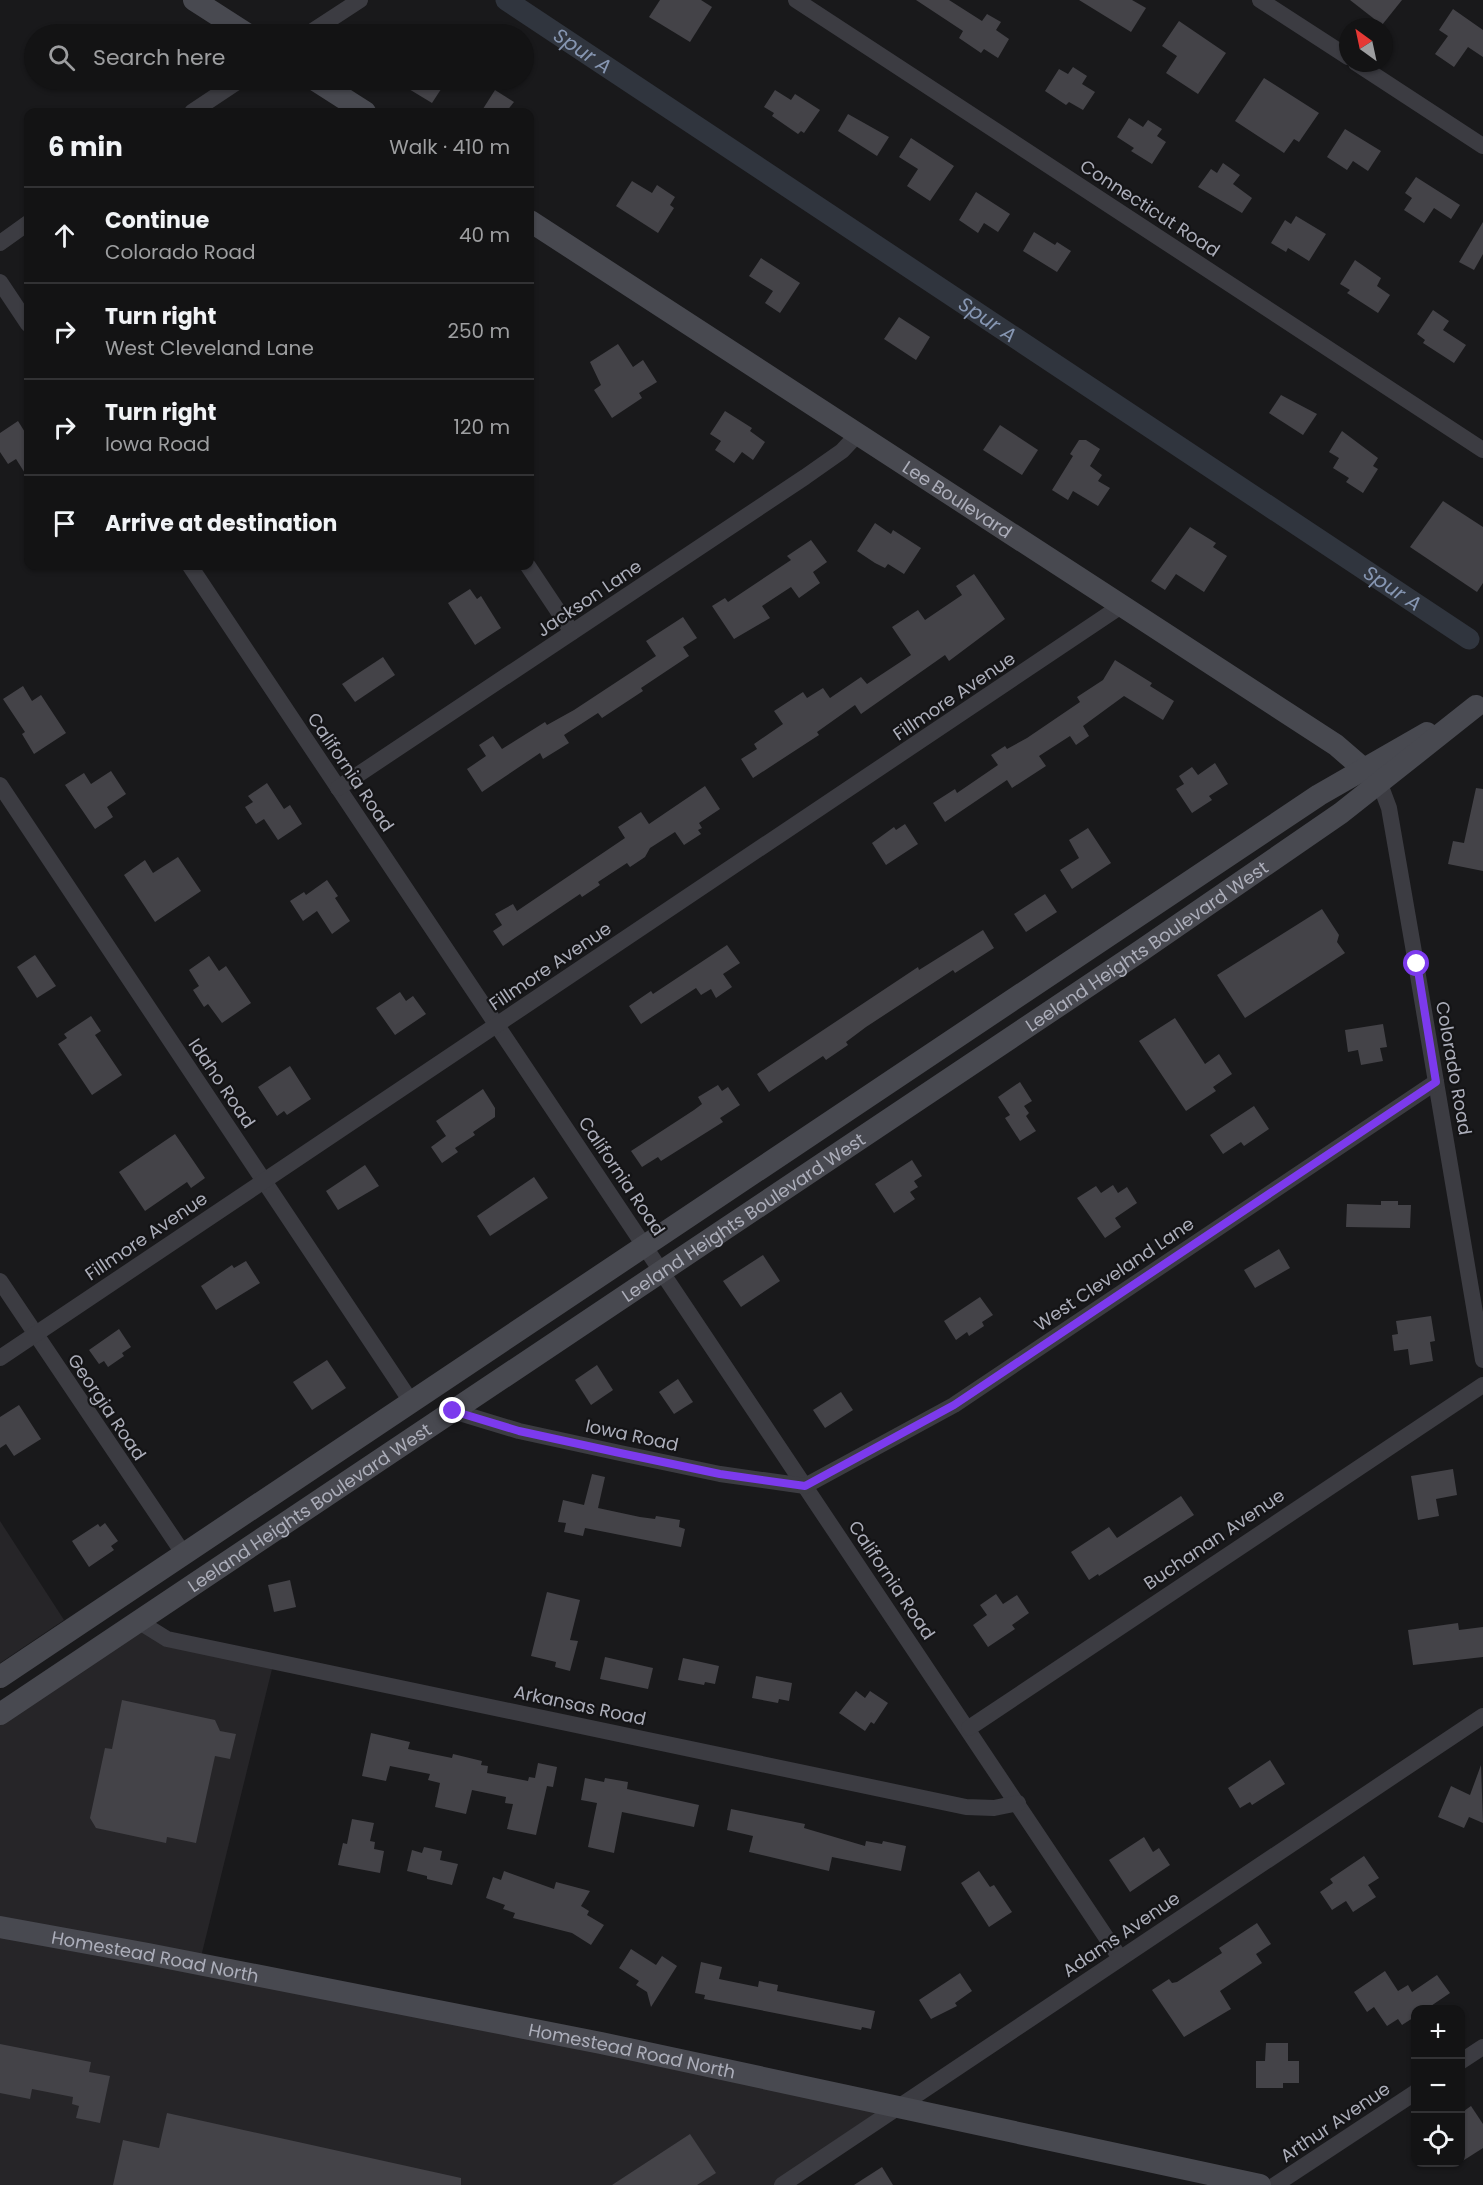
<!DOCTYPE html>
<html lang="en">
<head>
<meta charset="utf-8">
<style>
	:root { --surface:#131314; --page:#1c1c1d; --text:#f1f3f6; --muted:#9d9ea0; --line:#323234 }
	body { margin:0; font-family:Poppins,sans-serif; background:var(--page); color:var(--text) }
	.controls { position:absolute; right:18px; bottom:18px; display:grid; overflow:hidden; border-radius:12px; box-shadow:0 2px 4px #0004 }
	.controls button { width:54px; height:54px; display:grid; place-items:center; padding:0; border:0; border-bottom:2px solid var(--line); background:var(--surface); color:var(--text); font:30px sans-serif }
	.compass { position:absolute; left:1339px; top:18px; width:54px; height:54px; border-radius:50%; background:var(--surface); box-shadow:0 2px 4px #0004; rotate:327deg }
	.stop { position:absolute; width:18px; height:18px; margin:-14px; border:4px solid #7c3aed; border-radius:50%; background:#fff }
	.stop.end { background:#7c3aed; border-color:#fff; box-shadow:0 2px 6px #0008 }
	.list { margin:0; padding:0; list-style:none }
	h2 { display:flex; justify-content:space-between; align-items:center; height:78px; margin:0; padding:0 24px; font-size:26px }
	h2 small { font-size:20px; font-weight:400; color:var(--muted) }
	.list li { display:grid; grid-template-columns:39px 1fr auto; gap:18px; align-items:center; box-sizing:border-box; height:96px; padding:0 24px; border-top:2px solid var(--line) }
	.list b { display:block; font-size:22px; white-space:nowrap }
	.list p { margin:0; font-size:20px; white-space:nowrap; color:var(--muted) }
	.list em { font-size:20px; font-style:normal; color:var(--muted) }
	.icon { flex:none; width:33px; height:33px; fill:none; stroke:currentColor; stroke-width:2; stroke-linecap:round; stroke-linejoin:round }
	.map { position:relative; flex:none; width:1483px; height:2185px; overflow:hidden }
	.search { position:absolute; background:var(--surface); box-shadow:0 2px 4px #0004; left:24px; top:24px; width:510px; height:66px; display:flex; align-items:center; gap:15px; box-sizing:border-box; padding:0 21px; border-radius:33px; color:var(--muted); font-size:22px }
	.panel { position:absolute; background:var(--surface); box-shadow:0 2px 4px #0004; left:24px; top:108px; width:510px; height:462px; border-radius:12px }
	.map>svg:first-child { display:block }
	.built { fill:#262528 }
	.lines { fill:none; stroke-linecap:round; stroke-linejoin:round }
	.canal { stroke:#30353e; stroke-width:21 }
	.building { fill:#444348 }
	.minor { stroke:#3c3c42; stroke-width:16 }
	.secondary { stroke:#484950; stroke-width:22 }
	.route { stroke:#7c3aed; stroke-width:8 }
	.labels { text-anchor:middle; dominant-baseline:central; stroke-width:4.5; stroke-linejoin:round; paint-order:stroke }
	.street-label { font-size:18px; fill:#acaeba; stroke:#141416 }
	.water-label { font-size:20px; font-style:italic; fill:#8696b2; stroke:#141416 }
</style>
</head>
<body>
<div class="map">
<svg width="1483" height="2185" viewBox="0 0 1483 2185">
	<rect width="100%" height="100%" fill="#19191b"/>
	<g class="built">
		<polygon points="0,1521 64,1620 0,1663"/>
		<polygon points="138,1621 168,1639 274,1661 199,1965 895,2108 782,2185 0,2185 0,1714"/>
	</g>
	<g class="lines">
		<path class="canal" id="s1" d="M506,0L1469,639"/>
	</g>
	<g class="building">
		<polygon points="660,0 701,0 712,7 690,42 649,17"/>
		<polygon points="916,0 949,0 982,21 987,14 1001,22 996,30 1009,39 998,58 984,49 981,53 959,38 963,31"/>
		<polygon points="1079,0 1132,0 1146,8 1131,32"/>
		<polygon points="1350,0 1402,0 1382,25"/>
		<polygon points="1453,9 1483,30 1483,57 1468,47 1454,67 1435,54 1448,36 1439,30"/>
		<polygon points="1179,21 1226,53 1198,94 1166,73 1177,56 1162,46"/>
		<polygon points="1073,67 1087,76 1082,84 1095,92 1083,110 1069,102 1066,105 1045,91 1059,69 1068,74"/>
		<polygon points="1264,78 1319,113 1299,142 1294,139 1284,153 1235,121"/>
		<polygon points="394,80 447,80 432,103"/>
		<polygon points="495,90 514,102 506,112 481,112"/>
		<polygon points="775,90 791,100 795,94 820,110 804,133 801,131 798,134 772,116 774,113 764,107"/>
		<polygon points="848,114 889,137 877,156 838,131"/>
		<polygon points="1129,118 1143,127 1148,120 1162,129 1157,136 1166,142 1152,164 1131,151 1134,148 1117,137"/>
		<polygon points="1345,129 1381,151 1368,171 1353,161 1347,170 1327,157"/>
		<polygon points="911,138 954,166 930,201 907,186 918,169 899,157"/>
		<polygon points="1223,163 1240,175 1233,184 1252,198 1242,213 1198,187 1211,169 1217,173"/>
		<polygon points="1416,177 1460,205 1451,219 1434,208 1424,223 1404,210 1412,198 1405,193"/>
		<polygon points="632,181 652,193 657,185 675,197 670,205 674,208 658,233 616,206"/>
		<polygon points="976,192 1010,214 998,232 984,223 978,233 959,220"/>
		<polygon points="1296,216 1326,234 1309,261 1288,248 1286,252 1271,243 1285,220 1291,224"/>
		<polygon points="1483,222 1483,254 1474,270 1459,262"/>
		<polygon points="1034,232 1055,245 1057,242 1071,251 1057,272 1023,251"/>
		<polygon points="761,258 800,283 780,313 765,303 773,291 749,276"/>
		<polygon points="1355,260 1381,278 1377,286 1390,295 1378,313 1347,293 1350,290 1340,284"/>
		<polygon points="1433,310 1449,321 1443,330 1466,345 1454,363 1423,343 1425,340 1417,334"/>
		<polygon points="899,317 930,337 916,360 884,339"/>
		<polygon points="618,344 633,367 643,360 657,382 639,393 642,398 612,418 594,390 601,385 590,362"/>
		<polygon points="1281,395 1317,414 1303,435 1269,413"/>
		<polygon points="725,411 752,428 750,431 765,442 753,460 742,452 734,463 715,450 721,441 710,434"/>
		<polygon points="18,421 28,437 28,478 16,459 8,464 0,452 0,433"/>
		<polygon points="1000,425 1038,450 1022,475 983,450"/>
		<polygon points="1342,431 1378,458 1373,466 1378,469 1363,493 1346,482 1349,478 1333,468 1339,458 1329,452"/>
		<polygon points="1079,440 1086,440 1100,449 1090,466 1102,475 1098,481 1110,488 1098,506 1073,491 1068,500 1052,490 1073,456 1070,454"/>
		<polygon points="1443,501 1483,527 1483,583 1477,592 1410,547"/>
		<polygon points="875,523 891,534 893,530 921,548 904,574 888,564 885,568 875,563 857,551"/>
		<polygon points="1190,527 1216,543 1213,547 1227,556 1204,592 1176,574 1165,590 1151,581"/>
		<polygon points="811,540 827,562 813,572 820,583 799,598 791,587 762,606 770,618 734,639 712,606 725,598 728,602 791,560 787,556"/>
		<polygon points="974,574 1005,619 949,661 945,655 861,714 855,705 817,732 819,735 753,778 741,759 757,749 754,744 783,724 774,711 803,692 807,698 823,688 830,698 861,677 867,684 911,655 892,627 918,610 925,620 962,595 956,586"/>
		<polygon points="470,589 477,599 481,596 501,628 475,645 448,603"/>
		<polygon points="683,617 697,638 683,647 689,656 641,688 643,691 602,718 598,713 564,735 569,743 543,759 540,753 482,792 467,769 486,756 479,745 493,736 502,749 545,722 547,725 574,710 656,656 646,641"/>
		<polygon points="383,657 395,675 355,702 342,684"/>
		<polygon points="1115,660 1152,683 1150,686 1174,701 1163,720 1124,696 1083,726 1089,736 1076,745 1070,736 1039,756 1046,766 1012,788 1007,780 945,822 933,803 955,789 957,793 998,765 991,755 1005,746 1007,749 1027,738 1080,702 1077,697 1103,680"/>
		<polygon points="23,686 32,701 41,695 66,733 34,754 22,734 25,732 3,699"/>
		<polygon points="1215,763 1228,784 1209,796 1212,800 1192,813 1176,789 1184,784 1179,776 1192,767 1198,775"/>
		<polygon points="111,771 126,794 107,807 113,817 95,829 65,785 84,773 91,784"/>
		<polygon points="267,783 284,809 290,805 302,824 278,840 264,819 256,824 245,807 253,802 248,796"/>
		<polygon points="705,786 720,809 699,823 702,828 698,830 701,834 684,845 675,832 650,848 645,857 630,867 627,863 598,882 600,885 582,897 580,894 503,946 493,931 502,925 495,914 513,904 517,911 625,838 618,827 641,812 649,824"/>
		<polygon points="1476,788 1483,789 1483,871 1448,864 1453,841 1464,843"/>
		<polygon points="905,824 918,844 886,865 872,843 894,827 896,830"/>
		<polygon points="1088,828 1111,863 1072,889 1060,870 1079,858 1069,840"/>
		<polygon points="178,857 201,891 155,922 124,875 145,860 153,873"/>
		<polygon points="327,880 338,896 335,898 350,921 332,934 317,911 303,921 290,901 304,892 306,895"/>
		<polygon points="1045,894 1057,912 1026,932 1014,914"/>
		<polygon points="1322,909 1339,935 1337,942 1345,953 1245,1018 1217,975"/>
		<polygon points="983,930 994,948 955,973 953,970 866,1027 846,1042 848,1045 826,1060 823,1056 769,1092 757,1074 918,967 919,970"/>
		<polygon points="727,945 740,963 723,974 732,987 716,998 711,989 701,995 696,988 641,1024 629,1006 651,991 653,994"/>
		<polygon points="35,955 56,986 37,998 17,967"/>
		<polygon points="209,956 219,971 226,966 251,1003 222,1023 208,1004 204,1007 193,990 199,986 189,970"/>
		<polygon points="400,992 406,1001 413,996 426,1014 395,1035 376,1008"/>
		<polygon points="91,1016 101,1031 95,1035 122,1075 92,1095 58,1044 67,1038 64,1034"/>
		<polygon points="1175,1018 1205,1064 1219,1054 1232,1074 1213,1087 1216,1091 1186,1111 1139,1041"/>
		<polygon points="1383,1024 1387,1047 1380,1048 1383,1061 1361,1065 1358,1050 1348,1052 1345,1030"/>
		<polygon points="290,1066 311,1099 287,1115 284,1111 277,1116 258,1087"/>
		<polygon points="1020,1082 1032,1101 1024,1106 1029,1113 1026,1116 1036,1131 1020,1141 1005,1118 1010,1115 998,1097"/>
		<polygon points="718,1085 722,1091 728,1087 740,1105 720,1118 723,1122 661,1161 658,1157 642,1167 631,1151 694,1110 702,1104 698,1097"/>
		<polygon points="483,1089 495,1108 495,1117 473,1132 475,1135 455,1148 458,1152 442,1163 431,1147 446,1136 436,1121"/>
		<polygon points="1254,1106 1269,1129 1244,1146 1241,1142 1223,1154 1210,1135"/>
		<polygon points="175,1134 205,1178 191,1188 187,1182 145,1211 119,1172"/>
		<polygon points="912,1160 922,1176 914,1181 918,1187 910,1192 915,1199 894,1213 875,1184"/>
		<polygon points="365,1165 379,1186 338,1210 326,1191"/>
		<polygon points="534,1177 548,1198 490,1236 477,1216"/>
		<polygon points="1113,1185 1118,1193 1127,1187 1137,1203 1115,1218 1121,1227 1105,1238 1077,1198 1096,1186 1101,1193"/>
		<polygon points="1381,1201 1398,1201 1398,1205 1411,1205 1410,1228 1346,1227 1347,1204 1381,1205"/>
		<polygon points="1279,1249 1290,1268 1255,1288 1244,1270"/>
		<polygon points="763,1255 780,1281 741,1307 723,1281"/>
		<polygon points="246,1261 260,1283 216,1310 201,1286 232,1265 234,1268"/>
		<polygon points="980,1297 993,1315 982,1322 984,1326 969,1336 967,1332 956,1340 944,1321"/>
		<polygon points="1431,1316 1435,1341 1430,1342 1433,1361 1410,1365 1408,1349 1394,1351 1392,1335 1398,1334 1396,1321"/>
		<polygon points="119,1329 131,1347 122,1353 124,1356 108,1367 104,1361 99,1364 89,1350"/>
		<polygon points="327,1360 346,1388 312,1410 293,1382"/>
		<polygon points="597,1365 613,1390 591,1405 575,1380"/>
		<polygon points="678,1379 693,1402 674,1414 659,1392"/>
		<polygon points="841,1392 853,1410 825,1428 813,1410"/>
		<polygon points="19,1405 41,1439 14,1456 6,1444 0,1448 0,1417"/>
		<polygon points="1453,1469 1457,1495 1436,1499 1439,1516 1418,1520 1411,1476"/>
		<polygon points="592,1474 605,1477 598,1508 640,1517 655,1519 656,1516 680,1520 679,1527 685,1529 681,1547 585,1528 583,1536 564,1532 566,1523 558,1522 563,1500 584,1505"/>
		<polygon points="1181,1496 1194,1515 1099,1576 1098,1574 1089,1580 1071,1552 1109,1527 1117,1538"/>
		<polygon points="105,1523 118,1541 111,1546 114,1550 89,1567 72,1541 98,1524 100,1527"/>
		<polygon points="290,1580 296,1607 274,1612 268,1585"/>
		<polygon points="547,1592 580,1600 570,1640 578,1641 570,1671 555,1667 556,1662 531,1656"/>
		<polygon points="996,1594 1003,1604 1017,1595 1029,1613 1012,1625 1015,1629 988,1647 973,1625 987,1615 980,1605"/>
		<polygon points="1458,1623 1459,1630 1483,1627 1483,1657 1413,1665 1408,1630"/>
		<polygon points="605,1657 653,1668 648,1689 600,1679"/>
		<polygon points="683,1658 719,1666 715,1684 705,1682 704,1685 678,1680"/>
		<polygon points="756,1676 792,1683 789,1701 779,1699 778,1703 752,1698"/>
		<polygon points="856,1691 865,1698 870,1691 888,1703 874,1724 871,1722 865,1731 839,1713"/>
		<polygon points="122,1700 215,1720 220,1731 236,1734 230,1759 215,1756 196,1843 167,1837 166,1843 96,1828 90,1818 105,1748 112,1749"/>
		<polygon points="371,1733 410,1742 408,1749 452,1758 453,1754 482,1761 481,1765 488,1766 487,1773 528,1781 529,1777 535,1778 538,1763 557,1767 553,1787 547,1786 536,1835 507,1829 513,1804 505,1803 506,1797 472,1790 466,1814 435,1807 440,1783 428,1780 430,1774 390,1766 386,1781 362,1776"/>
		<polygon points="1270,1760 1285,1784 1252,1805 1250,1802 1240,1808 1228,1788"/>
		<polygon points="1481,1765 1483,1823 1469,1817 1464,1828 1438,1817 1451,1786 1470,1795"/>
		<polygon points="585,1778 604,1782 605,1778 628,1782 627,1789 699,1805 694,1827 622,1812 614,1853 588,1847 597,1803 581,1800"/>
		<polygon points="731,1809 805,1824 804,1828 865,1846 866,1841 882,1844 883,1841 906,1846 901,1871 832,1857 829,1871 749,1852 753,1836 727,1830"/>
		<polygon points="352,1819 374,1823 370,1841 375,1842 374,1849 384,1851 380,1873 338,1865 343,1843 347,1844"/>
		<polygon points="1144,1837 1153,1852 1159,1848 1170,1865 1130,1892 1109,1860"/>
		<polygon points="424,1847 442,1851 440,1860 458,1864 452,1885 427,1879 427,1876 407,1871 412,1850 422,1853"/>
		<polygon points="1364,1856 1379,1878 1368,1885 1376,1897 1353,1912 1346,1901 1332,1910 1320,1892 1333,1883 1330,1879"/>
		<polygon points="504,1871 554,1889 556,1882 590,1891 581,1906 589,1911 587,1915 604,1925 591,1945 572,1933 513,1918 515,1913 503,1909 505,1905 486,1898 493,1877 501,1880"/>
		<polygon points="979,1871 990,1887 994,1885 1012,1912 989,1927 961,1883"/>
		<polygon points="1257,1923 1271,1944 1256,1954 1262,1963 1220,1991 1231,2009 1184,2037 1152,1990 1169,1979 1172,1983 1177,1982 1222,1953 1219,1948"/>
		<polygon points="631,1949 656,1965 662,1956 677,1966 651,2007 647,1992 636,1985 639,1981 619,1968"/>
		<polygon points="701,1962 722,1967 719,1979 758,1987 759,1981 778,1985 777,1991 875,2011 871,2029 862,2027 861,2030 704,1999 705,1995 695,1993"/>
		<polygon points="1385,1971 1398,1991 1408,1985 1412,1992 1437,1975 1450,1993 1425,2010 1416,2010 1416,2016 1402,2025 1398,2019 1387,2026 1374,2007 1367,2012 1354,1992"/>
		<polygon points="960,1973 972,1991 955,2003 957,2006 931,2019 919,2000"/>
		<polygon points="1266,2043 1288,2043 1288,2061 1299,2061 1299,2083 1283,2083 1283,2088 1256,2088 1256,2061 1265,2061"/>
		<polygon points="0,2044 91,2062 89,2072 110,2076 100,2123 76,2118 79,2106 72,2104 73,2097 32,2089 30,2099 0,2093"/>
		<polygon points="1471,2106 1483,2124 1483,2148 1461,2162 1461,2113"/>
		<polygon points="167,2113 461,2178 461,2185 113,2185 123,2140 159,2148"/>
		<polygon points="690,2134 716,2173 697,2185 612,2185"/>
		<polygon points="882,2167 893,2185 854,2185"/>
	</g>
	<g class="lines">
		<g class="minor">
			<polyline points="796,0 1483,450"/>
			<polyline points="1260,0 1348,57"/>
			<polyline points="308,34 360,0"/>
			<polyline points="1356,63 1483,146"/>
			<polyline points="192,112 240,80"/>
			<polyline points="0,243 28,223"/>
			<polyline points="0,282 28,324"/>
			<polyline points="190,566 1120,1958"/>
			<polyline points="528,566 572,632"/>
			<polyline points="1380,784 1389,808 1414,952 1483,1360"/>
			<polyline points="0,785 412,1403"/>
			<polyline points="338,788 805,477 842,451 857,435"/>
			<polyline points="0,1281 183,1553"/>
			<polyline points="0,1358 1121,606"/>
			<polyline points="453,1411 519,1431 620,1453 720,1474 805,1486 954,1405 1436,1082"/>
			<polyline points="138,1621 167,1639 966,1807 994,1808 1018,1803"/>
			<polyline points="969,1728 1483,1385"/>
			<polyline points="1460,2062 1483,2047"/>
			<polyline points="782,2185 1483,1716"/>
			<polyline points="1275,2185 1416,2092"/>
		</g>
		<g class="secondary">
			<polyline points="194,0 247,34"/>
			<polyline points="315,80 365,112"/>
			<path id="s2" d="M530,221L1336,745L1373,777"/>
			<polyline points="0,1677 1319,795 1427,733"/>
			<path id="s3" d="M0,1714L1142,950L1341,813L1476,706"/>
			<path id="s4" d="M0,1927L148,1954L601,2043L1260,2185"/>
		</g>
	</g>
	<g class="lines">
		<polyline class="route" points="453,1411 519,1431 620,1453 720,1474 805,1486 954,1405 1436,1082 1417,964"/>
	</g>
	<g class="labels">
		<g class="street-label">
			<text transform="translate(1150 208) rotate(33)">Connecticut Road</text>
			<text stroke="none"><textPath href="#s2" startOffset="510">Lee Boulevard</textPath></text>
			<text transform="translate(589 598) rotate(-34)">Jackson Lane</text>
			<text transform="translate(954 696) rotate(-34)">Fillmore Avenue</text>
			<text transform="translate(351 772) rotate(56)">California Road</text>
			<text stroke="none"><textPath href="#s3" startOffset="1380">Leeland Heights Boulevard West</textPath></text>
			<text transform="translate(550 966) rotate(-34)">Fillmore Avenue</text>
			<text transform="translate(1454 1068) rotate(80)">Colorado Road</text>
			<text transform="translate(222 1083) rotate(56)">Idaho Road</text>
			<text transform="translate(622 1176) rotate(56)">California Road</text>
			<text stroke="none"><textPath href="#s3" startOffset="894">Leeland Heights Boulevard West</textPath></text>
			<text transform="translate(146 1236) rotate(-34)">Fillmore Avenue</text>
			<text transform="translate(1114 1274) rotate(-34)">West Cleveland Lane</text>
			<text transform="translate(107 1407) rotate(56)">Georgia Road</text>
			<text transform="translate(632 1435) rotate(12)">Iowa Road</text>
			<text stroke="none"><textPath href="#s3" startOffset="372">Leeland Heights Boulevard West</textPath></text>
			<text transform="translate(1214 1539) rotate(-34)">Buchanan Avenue</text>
			<text transform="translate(892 1580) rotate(56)">California Road</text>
			<text transform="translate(580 1705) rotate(12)">Arkansas Road</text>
			<text transform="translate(1121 1934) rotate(-34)">Adams Avenue</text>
			<text stroke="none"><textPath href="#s4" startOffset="158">Homestead Road North</textPath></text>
			<text stroke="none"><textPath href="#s4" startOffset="644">Homestead Road North</textPath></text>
			<text transform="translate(1335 2122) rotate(-34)">Arthur Avenue</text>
		</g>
		<g class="water-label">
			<text stroke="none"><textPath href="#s1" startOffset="92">Spur A</textPath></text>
			<text stroke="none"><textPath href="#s1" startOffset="578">Spur A</textPath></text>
			<text stroke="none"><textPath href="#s1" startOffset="1064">Spur A</textPath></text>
		</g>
	</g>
</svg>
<div class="controls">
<button>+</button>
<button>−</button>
<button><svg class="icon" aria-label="locate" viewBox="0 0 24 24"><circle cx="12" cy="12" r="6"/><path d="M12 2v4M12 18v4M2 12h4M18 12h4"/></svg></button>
</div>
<svg class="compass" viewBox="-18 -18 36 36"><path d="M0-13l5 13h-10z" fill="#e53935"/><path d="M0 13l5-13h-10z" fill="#9d9ea0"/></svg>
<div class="stop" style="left:1417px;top:964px"></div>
<div class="stop end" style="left:453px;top:1411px"></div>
<div class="search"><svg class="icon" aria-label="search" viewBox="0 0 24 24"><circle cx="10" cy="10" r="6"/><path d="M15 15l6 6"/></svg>Search here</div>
<section class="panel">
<h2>6 min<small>Walk · 410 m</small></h2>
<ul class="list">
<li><svg class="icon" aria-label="ahead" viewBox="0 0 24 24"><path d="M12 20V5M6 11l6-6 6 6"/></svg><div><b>Continue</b><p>Colorado Road</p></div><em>40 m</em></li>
<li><svg class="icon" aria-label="right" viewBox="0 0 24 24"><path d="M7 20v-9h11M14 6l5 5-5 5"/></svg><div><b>Turn right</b><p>West Cleveland Lane</p></div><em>250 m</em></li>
<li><svg class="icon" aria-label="right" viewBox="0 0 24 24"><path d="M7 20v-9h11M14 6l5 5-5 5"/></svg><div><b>Turn right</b><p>Iowa Road</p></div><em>120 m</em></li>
<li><svg class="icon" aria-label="arrive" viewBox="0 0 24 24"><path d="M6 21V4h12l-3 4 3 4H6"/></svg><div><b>Arrive at destination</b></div></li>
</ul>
</section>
</div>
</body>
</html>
